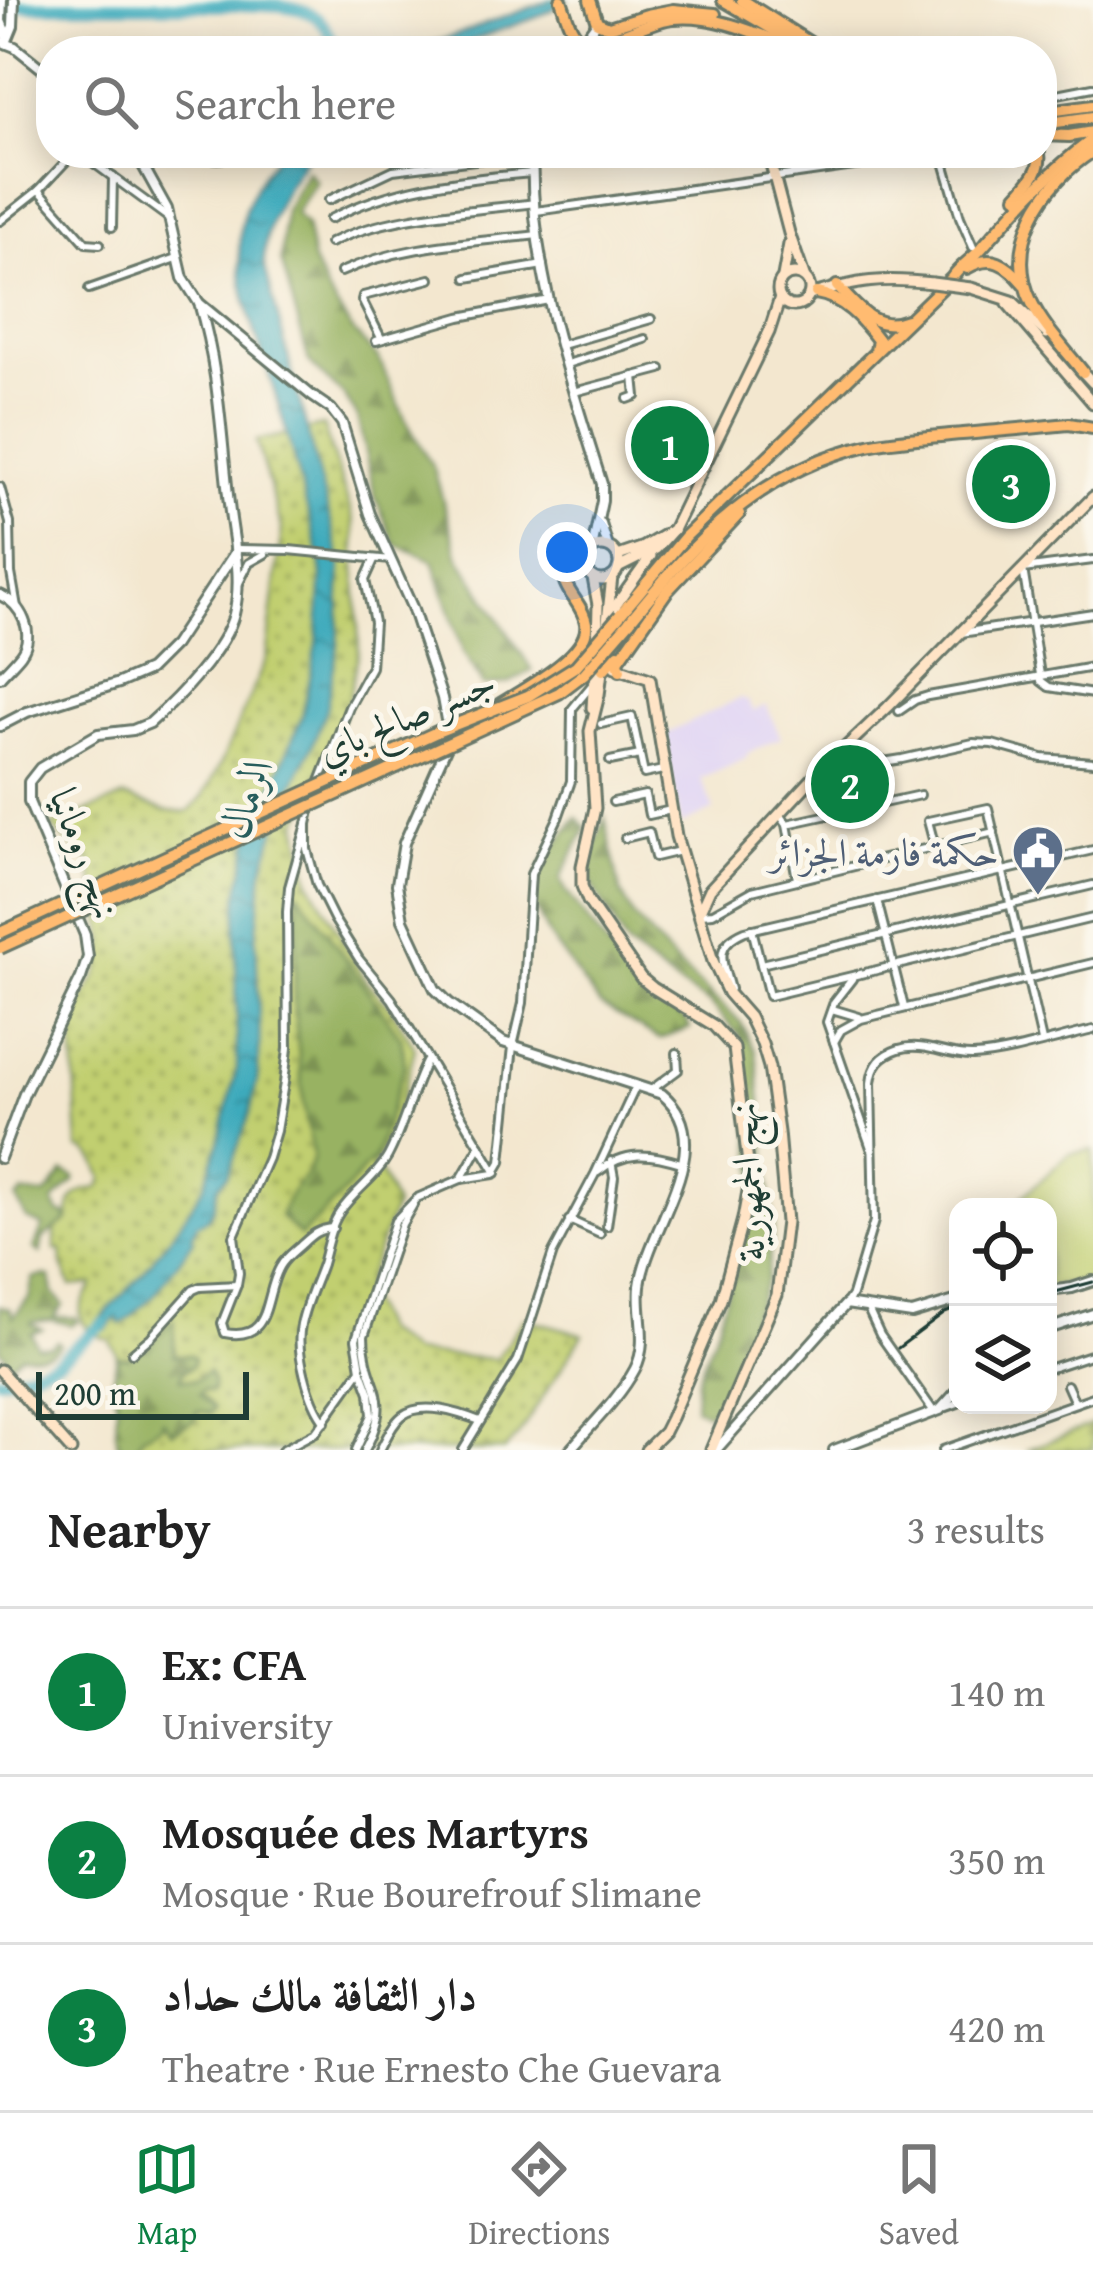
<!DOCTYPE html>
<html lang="en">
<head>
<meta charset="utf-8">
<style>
	:root { --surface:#fff; --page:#f2f2f2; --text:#222; --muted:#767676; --line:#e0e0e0; --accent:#0b8043 }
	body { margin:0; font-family:"Gentium Book Plus",Amiri,serif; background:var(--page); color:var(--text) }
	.controls { position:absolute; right:36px; bottom:36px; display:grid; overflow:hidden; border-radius:24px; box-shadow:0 6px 30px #0003 }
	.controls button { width:108px; height:108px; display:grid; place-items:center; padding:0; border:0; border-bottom:3px solid var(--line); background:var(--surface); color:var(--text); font:60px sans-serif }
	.scale { position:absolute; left:36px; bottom:30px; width:213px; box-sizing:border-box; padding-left:12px; border:6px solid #1f3d34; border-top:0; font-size:33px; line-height:42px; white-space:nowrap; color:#1f3d34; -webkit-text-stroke:9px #fbf7ec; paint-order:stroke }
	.you { position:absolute; left:567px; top:552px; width:42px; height:42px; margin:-30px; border:9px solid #fff; border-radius:50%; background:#1a73e8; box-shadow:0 0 0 18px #1a73e833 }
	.badge { display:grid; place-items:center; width:78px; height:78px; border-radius:50%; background:var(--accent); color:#fff; font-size:39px; font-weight:700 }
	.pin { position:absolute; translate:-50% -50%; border:6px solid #fff; box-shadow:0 3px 12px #0006 }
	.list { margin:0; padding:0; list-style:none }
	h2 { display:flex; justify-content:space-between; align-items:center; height:156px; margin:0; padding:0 48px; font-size:51px }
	h2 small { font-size:39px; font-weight:400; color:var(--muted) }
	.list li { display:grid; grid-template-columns:78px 1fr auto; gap:36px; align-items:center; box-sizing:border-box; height:168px; padding:0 48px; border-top:3px solid var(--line) }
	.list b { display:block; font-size:45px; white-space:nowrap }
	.list p { margin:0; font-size:39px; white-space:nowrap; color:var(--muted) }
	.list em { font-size:39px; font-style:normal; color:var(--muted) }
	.icon { flex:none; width:66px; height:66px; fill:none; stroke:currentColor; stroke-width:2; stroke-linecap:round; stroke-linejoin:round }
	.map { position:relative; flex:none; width:1093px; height:1450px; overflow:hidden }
	.search { position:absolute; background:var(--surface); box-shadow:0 6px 30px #0003; left:36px; right:36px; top:36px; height:132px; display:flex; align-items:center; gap:30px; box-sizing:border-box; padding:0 42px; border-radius:48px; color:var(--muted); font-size:45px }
	.sheet { height:660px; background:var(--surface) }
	nav { display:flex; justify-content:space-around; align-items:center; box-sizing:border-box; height:168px; border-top:3px solid var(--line); background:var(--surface); font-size:33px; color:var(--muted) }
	nav a { display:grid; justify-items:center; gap:6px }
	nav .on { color:var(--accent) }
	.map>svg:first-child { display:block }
	.built { fill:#e0d4f4 }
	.green { fill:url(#green-dots); stroke:#708652; stroke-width:3 }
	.forest { fill:url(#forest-firs); stroke:#5c784b; stroke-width:3 }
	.cemetery { fill:url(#cemetery-stones); stroke:#708652; stroke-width:3 }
	.pitch { fill:#c1cf70; stroke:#708652; stroke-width:3 }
	.water { fill:url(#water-ripples); stroke:#2e7478; stroke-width:3 }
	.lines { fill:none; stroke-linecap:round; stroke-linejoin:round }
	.river { stroke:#3daabc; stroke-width:12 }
	.minor-casing { stroke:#69786a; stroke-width:12 }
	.tertiary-casing { stroke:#69786a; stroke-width:14 }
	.secondary-casing { stroke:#69786a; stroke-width:15 }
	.trunk-casing { stroke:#69786a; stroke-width:16 }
	.minor { stroke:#fff; stroke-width:6 }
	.tertiary { stroke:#fff; stroke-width:8 }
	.secondary { stroke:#ffe4c6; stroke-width:9 }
	.trunk { stroke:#ffbb71; stroke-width:10 }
	.tram { stroke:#1f3d34; stroke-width:3 }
	.secondary-bridge-casing { stroke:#69786a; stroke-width:15; stroke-linecap:butt }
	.trunk-bridge-casing { stroke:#69786a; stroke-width:16; stroke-linecap:butt }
	.secondary-bridge { stroke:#ffe4c6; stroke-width:9 }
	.trunk-bridge { stroke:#ffbb71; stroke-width:10 }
	.labels { text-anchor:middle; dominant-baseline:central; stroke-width:10; stroke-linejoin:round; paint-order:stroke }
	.street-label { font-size:39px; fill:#1f3d34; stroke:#fbf7ec }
	.service-label { font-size:39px; fill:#4e5e75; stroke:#fbf7ec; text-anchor:end }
	.water-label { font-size:42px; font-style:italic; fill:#285e5d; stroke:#fbf7ec }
</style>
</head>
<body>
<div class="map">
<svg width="1093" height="1450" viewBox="0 0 1093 1450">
	<defs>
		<pattern id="green-dots" width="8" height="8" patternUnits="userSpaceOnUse" patternTransform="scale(3)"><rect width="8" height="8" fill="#c1cf70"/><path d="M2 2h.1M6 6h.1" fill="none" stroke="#9ca95d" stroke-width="1.8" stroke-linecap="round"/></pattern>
		<pattern id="forest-firs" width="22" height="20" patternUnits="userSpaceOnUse" patternTransform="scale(3)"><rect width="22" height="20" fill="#98b262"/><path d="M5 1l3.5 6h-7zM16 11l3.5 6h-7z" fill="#7b9252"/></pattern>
		<pattern id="cemetery-stones" width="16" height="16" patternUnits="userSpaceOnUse" patternTransform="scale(3)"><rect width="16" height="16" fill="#c1cf70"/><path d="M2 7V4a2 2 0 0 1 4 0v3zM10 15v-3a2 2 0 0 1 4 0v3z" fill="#9ca95d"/></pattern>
		<pattern id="water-ripples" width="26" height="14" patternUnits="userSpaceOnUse" patternTransform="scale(3)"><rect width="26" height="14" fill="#3daabc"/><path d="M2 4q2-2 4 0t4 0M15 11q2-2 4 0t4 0" fill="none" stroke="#338c9a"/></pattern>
	</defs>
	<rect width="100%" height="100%" fill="#fbf7ec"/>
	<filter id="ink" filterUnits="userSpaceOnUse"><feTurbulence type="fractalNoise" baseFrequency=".00833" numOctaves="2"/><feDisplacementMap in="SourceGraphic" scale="24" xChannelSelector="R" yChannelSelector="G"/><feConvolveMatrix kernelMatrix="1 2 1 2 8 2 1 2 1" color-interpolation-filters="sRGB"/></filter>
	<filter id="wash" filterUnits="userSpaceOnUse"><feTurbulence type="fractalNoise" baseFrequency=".004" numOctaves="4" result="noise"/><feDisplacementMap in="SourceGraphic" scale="48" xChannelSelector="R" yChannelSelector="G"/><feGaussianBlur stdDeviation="2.7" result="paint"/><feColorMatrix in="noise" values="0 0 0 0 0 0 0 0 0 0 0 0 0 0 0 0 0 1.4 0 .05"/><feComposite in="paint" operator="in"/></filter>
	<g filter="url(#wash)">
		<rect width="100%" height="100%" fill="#f3e7cf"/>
		<polygon class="built" points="740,698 748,702 753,711 766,705 781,738 746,754 747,758 701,779 714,810 681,825 664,735"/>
		<path class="green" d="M323,426L354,521L359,651L348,702L298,824L310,881L366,981L390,1006L415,1048C405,1088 395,1134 372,1169L381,1174L395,1206L363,1289L381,1330L412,1353L496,1359L524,1318L583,1334L519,1434L504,1450H122L117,1442V1401L112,1389L117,1353L109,1340C92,1335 73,1321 83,1302C86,1295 91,1290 93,1284L71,1286L62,1265L61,1250H55V1229L68,1220C70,1197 75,1189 99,1188L103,1178C98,1166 94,1152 79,1148L72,1018L98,974L105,942L90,862L50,826L124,797L166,811L187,812L202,798L221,763L266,659L282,529L256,441Z"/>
		<g class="forest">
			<polygon points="307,171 316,181 295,213 306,226 313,262 326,290 351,329 379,359 405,419 434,469 459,557 532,670 509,683 483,686 463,652 433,560 395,544 375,496 357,416 344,396 309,362 281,260 285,210"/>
			<polygon points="577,817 586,828 560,879 566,891 635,985 686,1020 690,1028 660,1039 600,1005 549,936 535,906 535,885 542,864"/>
			<polygon points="605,818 620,891 633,916 674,961 741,1023 756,1052 774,1225 766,1282 716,1406 707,1413 695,1407 697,1379 717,1328 757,1188 739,1035 709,1003 674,982 627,946 589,879 594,848"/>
			<polygon points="298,891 401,1038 405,1065 375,1157 335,1202 300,1236 280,1216 291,1192 308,1173 313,1156 304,1106 294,1005"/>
			<polygon points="64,1172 74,1177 74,1181 53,1202 59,1213 66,1215 66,1221 43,1238 40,1253 34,1248 43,1226 27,1219 16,1199 23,1193 46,1195"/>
			<path d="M44,1276L50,1277L53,1293L63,1305L54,1317L76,1318L77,1322L71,1325L51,1320L32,1322L31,1324L42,1329L31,1333L37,1346H51L57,1341L60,1344C53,1356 34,1355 21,1354L8,1366L5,1355L0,1350V1306L10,1309L13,1317L29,1298L33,1278Z"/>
			<polygon points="174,1319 174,1355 191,1355 194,1359 192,1366 182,1373 181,1379 196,1380 208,1371 213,1381 213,1390 211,1392 203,1390 200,1394 214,1408 211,1413 197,1411 195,1420 172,1432 163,1420 161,1426 143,1435 135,1449 121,1450 116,1433 117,1397 112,1389 118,1356 129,1357 145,1347 148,1350 152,1346 150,1343"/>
		</g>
		<polygon class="cemetery" points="1093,1424 1093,1450 1027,1450"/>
		<polygon class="pitch" points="1093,1150 1093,1278 1084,1282 1048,1287 1048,1207 1012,1207 1069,1154"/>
		<g class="water">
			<polygon points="551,0 569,0 538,17 442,51 412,51"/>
			<path d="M278,153H309C286,187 264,220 264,263L341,562L338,645L326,709L312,746L282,808L263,870L256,940L260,1043L257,1081L250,1113L228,1174L218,1186L213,1209L207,1219L197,1224L192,1235L194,1240L155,1294L126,1321L120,1324L117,1317L107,1329L96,1332L92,1328L142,1274L179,1225L205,1184L218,1145L237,1068L236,929L238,894L251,836L302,717L317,644L322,575L320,558C306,504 292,450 276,397C260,343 232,285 241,227C245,199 262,175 278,153Z"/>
		</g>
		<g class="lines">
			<g class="river">
				<path d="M0,6H279C312,9 326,19 337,51"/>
				<polyline points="0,1379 30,1372 57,1361 104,1323"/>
			</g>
		</g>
	</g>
	<g filter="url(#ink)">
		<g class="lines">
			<g class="minor-casing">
				<g id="minor">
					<polyline points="1042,97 1093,87"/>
					<path d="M146,169C158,163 171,153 185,154C205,154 217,166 235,153"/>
					<polyline points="39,190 86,243 100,244"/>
					<polyline points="329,200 393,170 533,153"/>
					<polyline points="536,211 932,155 944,162 960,217 973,247"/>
					<path d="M330,219C393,186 462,179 532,173"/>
					<polyline points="0,221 39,190 71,156 80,153 170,219"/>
					<polyline points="112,227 113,177"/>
					<path d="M330,243C392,213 468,212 535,203"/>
					<path d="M341,272C403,244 471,243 537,235"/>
					<polyline points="467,278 543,265"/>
					<polyline points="89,289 177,258"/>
					<polyline points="381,338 362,300 363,296 430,279"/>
					<polyline points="376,341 460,317 549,300"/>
					<polyline points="561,345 651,319"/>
					<polyline points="567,364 645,339"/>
					<polyline points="574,392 661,369"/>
					<polyline points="628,399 636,396 634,376"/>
					<polyline points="0,487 10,523 11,573 17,607"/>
					<polyline points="237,549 289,550 391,560"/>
					<polyline points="374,560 365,580 374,622 371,667 349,707 312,802 307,824 307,849 317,885 334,919 359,959 392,999 496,1173"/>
					<polyline points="1093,560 1023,569 1041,681 1049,687 1093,694"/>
					<polyline points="239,583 249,563 265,554"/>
					<polyline points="961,633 1093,613"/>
					<polyline points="899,711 915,700 928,696 1093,667"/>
					<polyline points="601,724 632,717 644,774 663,770"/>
					<polyline points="610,761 640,755"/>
					<polyline points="820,772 902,759 973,743 992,744 1042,758 1093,762"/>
					<polyline points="613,802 645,795 649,815 671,810"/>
					<polyline points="780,814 787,824 797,879"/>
					<path d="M307,824L289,887L287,912L288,1048L284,1083L276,1131L268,1158L234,1236L239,1273L237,1285L222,1323L225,1333C273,1342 263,1297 280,1267C284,1259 293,1252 300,1246C311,1236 317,1229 333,1228"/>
					<polyline points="787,824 920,795"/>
					<polyline points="625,838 649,832 655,857 680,851"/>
					<polyline points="935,847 928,821 988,808 1042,1041"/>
					<polyline points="877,900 904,1007"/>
					<polyline points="701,914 713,913 752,891 994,832"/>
					<polyline points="752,929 769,996 1093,918"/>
					<polyline points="761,964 1093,885"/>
					<polyline points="852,979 834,1002 827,1022 871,1148"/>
					<path d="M730,989C722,960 713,945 745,931L1093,850"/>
					<polyline points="832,1009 859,1017"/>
					<polyline points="834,1042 841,1030 861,1019 1093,963"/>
					<polyline points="651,1090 678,1070 677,1053"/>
					<path d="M598,1172C625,1150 650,1153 681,1163"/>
					<polyline points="461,1179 494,1174 501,1162 513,1046 523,1003 531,874 558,818 571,781 572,709 591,686"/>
					<polyline points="569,1220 600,1234"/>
					<polyline points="607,1226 614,1177 611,1161"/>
					<path d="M846,1304L852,1295L874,1221L871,1083C873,1065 881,1055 899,1049C924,1041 948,1057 973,1056C1009,1054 1057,1038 1093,1030"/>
					<polyline points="867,1307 880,1335 934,1412"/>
					<polyline points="132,1353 151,1337 193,1290 200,1287 237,1285"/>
					<polyline points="1048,1369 1093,1354"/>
					<polyline points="1067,1385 1075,1403"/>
					<polyline points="944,1408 958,1403"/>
					<path d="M325,1422C309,1402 295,1351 301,1325C305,1304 315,1284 322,1264C327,1247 330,1226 340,1212C354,1191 376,1178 388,1156C404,1126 411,1092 426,1062"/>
					<polyline points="282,1450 316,1432 361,1369"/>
					<polyline points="356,1450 372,1415 370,1393 361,1369 356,1339 395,1221 417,1198 461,1179 480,1146"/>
					<path d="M365,1450C396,1392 364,1389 364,1336L402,1224L413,1205"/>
					<path d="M380,1450C386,1439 392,1424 402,1416C422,1400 459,1413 480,1421"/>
					<polyline points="463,1450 518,1360 553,1253 595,1174 636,1086"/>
					<polyline points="943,1450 1093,1397"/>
				</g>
			</g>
			<g class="tertiary-casing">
				<g id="tertiary">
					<polyline points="2,0 1,21 7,36"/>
					<polyline points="0,41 15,47 51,76"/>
					<polyline points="6,43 13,26 14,0"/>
					<polyline points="576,51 597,22"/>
					<polyline points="136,153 167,209 183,278 199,303 312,396 331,409 342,423 370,514 412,607 442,698 448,731"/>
					<path d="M533,153C528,260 570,382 602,484V501L592,549"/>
					<polyline points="601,524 608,547"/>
					<path d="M0,595C21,604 36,633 21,654C15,662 7,669 0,677"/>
					<polyline points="0,726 27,712 119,683 149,670 174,645 236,551"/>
					<path d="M447,746L404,843L397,884L403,920L435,989L449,1003L503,1042L662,1094C722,1144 647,1227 640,1286C637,1314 649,1343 635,1369C619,1399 591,1425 570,1450"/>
					<path d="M0,1158L24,1094L81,978L88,957L85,935L29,802V782L40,768L98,734L133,730L150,723C178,698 225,650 234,614C243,577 233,540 229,504C221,436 219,369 199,303"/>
					<polyline points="1048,1291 1072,1288 1093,1281"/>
					<polyline points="1048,1329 1093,1314"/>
					<polyline points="716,1450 846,1304 912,1314 958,1300"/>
					<polyline points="834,1450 940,1410 958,1390"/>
				</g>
			</g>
			<g class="secondary-casing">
				<g id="secondary">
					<polyline points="768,153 789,233 804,276"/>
					<circle cx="794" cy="290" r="16"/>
					<polyline points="783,277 789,244"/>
					<polyline points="971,288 1012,301 1047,334"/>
					<path d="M810,295C857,281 883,277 932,283"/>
					<polyline points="1008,304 1093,403"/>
					<polyline points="1079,368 1093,383"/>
					<polyline points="673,530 769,332 780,298"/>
					<circle cx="602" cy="563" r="17"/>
					<polyline points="618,556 644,547 673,530 656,549 618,568"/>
					<polyline points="593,578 598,605 597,642"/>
					<polyline points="609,615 651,556"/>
					<polyline points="606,631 612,577"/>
					<polyline points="605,648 599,695 590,731 595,808 582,866 582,886 588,901 641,978 653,988 713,1025 734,1048 750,1180 743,1219 721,1300 671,1418 664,1432 646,1450"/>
					<polyline points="615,667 650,679 676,836 713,961 728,993 749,1017 762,1044 769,1067 778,1132 786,1222 777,1295 711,1450"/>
					<polyline points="592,708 595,659"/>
					<polyline points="701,909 710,889 812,779 888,707 1093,497"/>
					<polyline points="0,1370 71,1450"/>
				</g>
			</g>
			<g class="trunk-casing">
				<g id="trunk">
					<path d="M561,0C566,13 570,34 583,41C600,50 650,19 674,18C719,14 761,36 803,51"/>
					<polyline points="590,0 597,22 609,27 647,15 673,10 715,14"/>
					<polyline points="723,0 798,44"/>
					<polyline points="742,0 823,51"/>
					<polyline points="1042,112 1093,105"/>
					<polyline points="1042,124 1093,117"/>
					<polyline points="1042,135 1069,136 1093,132"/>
					<path d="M1017,196C1028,183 1042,171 1039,153"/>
					<path d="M967,268C992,253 1007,264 1024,284"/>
					<path d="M837,286C857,307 875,333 907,320"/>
					<path d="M816,293C843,297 862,319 878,340L876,351"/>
					<path d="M1083,372C1066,350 1044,328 1032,303C1003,244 1043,183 1093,151"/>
					<path d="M620,615L686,536L952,278C959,267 970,261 979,251C1017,208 1046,174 1093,139"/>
					<path d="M629,622C696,539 759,471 868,445C894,439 922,438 950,435C989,432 1029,428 1069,424L1093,428"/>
					<polyline points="603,670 618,654"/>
					<polyline points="620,670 618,661 667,591 739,514"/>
					<path d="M499,705C522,690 591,655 586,623C583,604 564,592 563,572L570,564H584"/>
				</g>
			</g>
			<use href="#minor" class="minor"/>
			<use href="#tertiary" class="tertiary"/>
			<use href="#secondary" class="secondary"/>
			<use href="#trunk" class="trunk"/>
			<g class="tram">
				<polyline points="1048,1294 1093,1282"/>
				<polyline points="898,1348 945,1313 958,1308"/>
			</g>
			<g class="secondary-bridge-casing">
				<polyline id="secondary-bridge" points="932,283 971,288"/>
			</g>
			<g class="trunk-bridge-casing">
				<g id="trunk-bridge">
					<polyline points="0,933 439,731 528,696 576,666 620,615"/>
					<polyline points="0,948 559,693 584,674 629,622"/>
				</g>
			</g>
			<use href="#secondary-bridge" class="secondary-bridge"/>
			<use href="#trunk-bridge" class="trunk-bridge"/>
		</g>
	</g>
	<defs>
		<g id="civic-pin" transform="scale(2.7)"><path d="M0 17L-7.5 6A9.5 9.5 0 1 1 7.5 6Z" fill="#5c6f8a" stroke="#fbf7ec"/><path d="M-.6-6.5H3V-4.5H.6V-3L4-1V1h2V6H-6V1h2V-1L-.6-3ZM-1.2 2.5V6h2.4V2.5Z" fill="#fff"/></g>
	</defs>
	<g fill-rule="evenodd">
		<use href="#civic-pin" x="1038" y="851"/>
	</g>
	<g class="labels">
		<g class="street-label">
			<text transform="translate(406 715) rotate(-23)">جسر صالح باي</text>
			<text transform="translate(86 853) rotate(70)">نهج رومانيا</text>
			<text transform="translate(746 1182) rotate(-93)">نهج الجمهورية</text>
		</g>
		<g class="service-label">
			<text x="999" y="851">حكمة فارمة الجزائر</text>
		</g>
		<g class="water-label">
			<text transform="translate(245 797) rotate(-70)">الرمال</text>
		</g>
	</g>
</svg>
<div class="controls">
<button><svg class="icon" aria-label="locate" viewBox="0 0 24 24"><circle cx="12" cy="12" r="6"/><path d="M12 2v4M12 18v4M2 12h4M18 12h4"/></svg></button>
<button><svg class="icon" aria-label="layers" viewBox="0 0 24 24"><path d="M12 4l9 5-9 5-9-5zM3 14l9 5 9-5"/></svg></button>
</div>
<div class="scale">200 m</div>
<div class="you"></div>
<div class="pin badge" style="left:670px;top:445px">1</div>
<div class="pin badge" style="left:850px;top:784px">2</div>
<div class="pin badge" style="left:1011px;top:484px">3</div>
<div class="search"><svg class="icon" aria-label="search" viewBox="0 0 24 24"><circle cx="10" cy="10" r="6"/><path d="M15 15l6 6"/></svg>Search here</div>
</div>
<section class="sheet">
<h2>Nearby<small>3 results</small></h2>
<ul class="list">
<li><span class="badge">1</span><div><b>Ex: CFA</b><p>University</p></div><em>140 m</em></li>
<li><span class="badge">2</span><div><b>Mosquée des Martyrs</b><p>Mosque · Rue Bourefrouf Slimane</p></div><em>350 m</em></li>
<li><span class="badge">3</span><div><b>دار الثقافة مالك حداد</b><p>Theatre · Rue Ernesto Che Guevara</p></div><em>420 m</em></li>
</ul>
</section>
<nav>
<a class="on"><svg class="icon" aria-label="map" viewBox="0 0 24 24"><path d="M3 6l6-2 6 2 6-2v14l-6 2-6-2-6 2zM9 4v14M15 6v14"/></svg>Map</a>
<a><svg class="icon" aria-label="directions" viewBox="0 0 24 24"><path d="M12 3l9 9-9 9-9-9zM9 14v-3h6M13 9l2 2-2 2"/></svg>Directions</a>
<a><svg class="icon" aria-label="saved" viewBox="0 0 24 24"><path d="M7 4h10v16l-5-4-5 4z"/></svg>Saved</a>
</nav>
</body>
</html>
